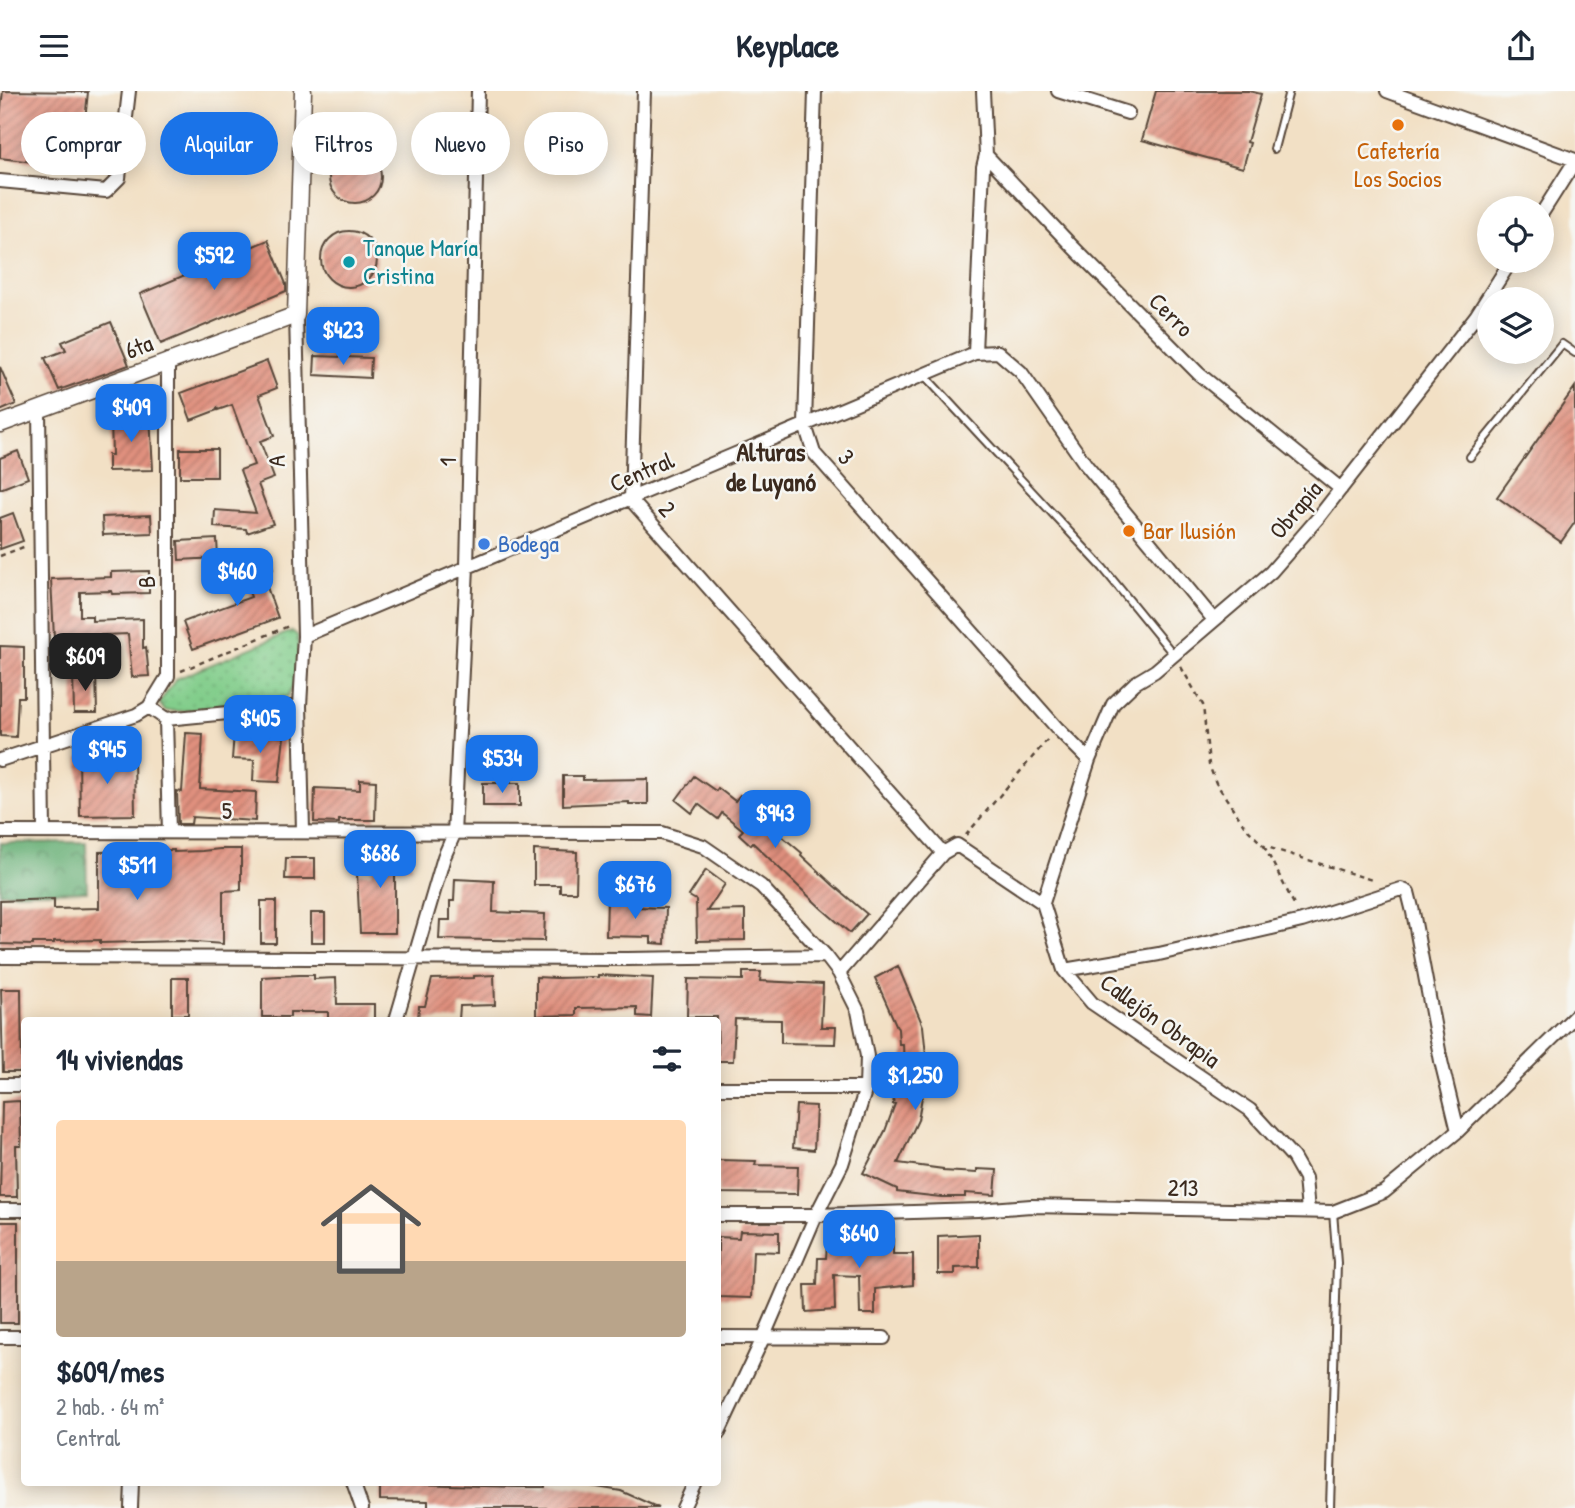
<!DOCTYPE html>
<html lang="es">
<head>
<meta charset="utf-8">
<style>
  :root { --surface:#fff; --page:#f6f6f7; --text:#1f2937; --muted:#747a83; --line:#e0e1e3; --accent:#1a73e8 }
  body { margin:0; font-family:"Patrick Hand",sans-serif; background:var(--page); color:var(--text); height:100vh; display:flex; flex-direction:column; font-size:26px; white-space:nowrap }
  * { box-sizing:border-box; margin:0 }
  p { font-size:23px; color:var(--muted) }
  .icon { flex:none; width:38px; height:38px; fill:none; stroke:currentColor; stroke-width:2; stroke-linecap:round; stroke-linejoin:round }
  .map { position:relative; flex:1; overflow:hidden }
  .details { position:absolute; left:21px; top:926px; width:700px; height:469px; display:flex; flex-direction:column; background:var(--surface); border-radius:7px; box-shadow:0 4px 18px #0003 }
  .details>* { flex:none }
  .guide { position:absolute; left:21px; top:21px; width:700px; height:63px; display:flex; gap:14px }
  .buttons { position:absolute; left:1477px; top:105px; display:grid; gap:14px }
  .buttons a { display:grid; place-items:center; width:77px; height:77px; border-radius:50%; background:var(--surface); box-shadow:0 4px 18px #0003; font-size:35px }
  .price { position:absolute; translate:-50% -60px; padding:0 16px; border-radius:14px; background:var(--accent); color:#fff; font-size:23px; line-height:46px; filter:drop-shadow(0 2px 4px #0008) }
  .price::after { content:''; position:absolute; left:50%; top:42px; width:21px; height:16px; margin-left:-10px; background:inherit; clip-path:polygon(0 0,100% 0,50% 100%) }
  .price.active { background:#222; color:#fff }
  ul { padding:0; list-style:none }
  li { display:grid; align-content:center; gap:14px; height:371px; padding:0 35px }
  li+li { border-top:2px solid var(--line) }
  li span { display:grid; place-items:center; height:217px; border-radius:7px; color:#555 }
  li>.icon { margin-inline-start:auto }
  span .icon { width:126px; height:126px; fill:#fffc; stroke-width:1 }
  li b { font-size:30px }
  h2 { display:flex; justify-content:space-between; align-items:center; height:84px; padding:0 35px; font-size:30px }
  .chip { padding:0 24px; border-radius:32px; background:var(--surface); box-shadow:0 4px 18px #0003; font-size:24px; line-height:63px }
  .chip.active { background:var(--accent); color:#fff }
  header { display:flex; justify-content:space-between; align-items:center; height:91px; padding:0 35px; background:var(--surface); font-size:32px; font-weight:700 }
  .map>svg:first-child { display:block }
  .grass { fill:url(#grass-dots); stroke:#5e7c54; stroke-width:2 }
  .forest { fill:url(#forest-crowns); stroke:#526d4a; stroke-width:2 }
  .building { fill:url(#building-hatch) }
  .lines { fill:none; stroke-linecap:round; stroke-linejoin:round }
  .service-casing { stroke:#564537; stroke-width:10 }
  .minor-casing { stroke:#564537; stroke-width:16 }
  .tertiary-casing { stroke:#564537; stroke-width:19 }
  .path { stroke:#564537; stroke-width:2.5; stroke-dasharray:5 5; stroke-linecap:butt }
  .service { stroke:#fff; stroke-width:6 }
  .minor { stroke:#fff; stroke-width:12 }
  .tertiary { stroke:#fff; stroke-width:16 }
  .food-dot { fill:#e8710a; stroke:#f6f6f2; stroke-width:2.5 }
  .culture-dot { fill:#0f9aa8; stroke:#f6f6f2; stroke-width:2.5 }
  .shop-dot { fill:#3f7fe0; stroke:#f6f6f2; stroke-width:2.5 }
  .labels { text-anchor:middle; stroke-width:5; stroke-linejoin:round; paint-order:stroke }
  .food-label { font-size:24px; fill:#c56008; stroke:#f6f6f2 }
  .culture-label { font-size:24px; fill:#0d838f; stroke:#f6f6f2; text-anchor:start }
  .street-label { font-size:24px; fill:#3b2a1e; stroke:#f6f6f2 }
  .shop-label { font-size:24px; fill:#366cbe; stroke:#f6f6f2; text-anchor:start }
  .neighbourhood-label { font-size:26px; font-weight:bold; fill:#3b2a1e; stroke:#f6f6f2 }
</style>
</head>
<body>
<header><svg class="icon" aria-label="menu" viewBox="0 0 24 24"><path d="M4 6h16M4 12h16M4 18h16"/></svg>Keyplace<svg class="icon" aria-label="share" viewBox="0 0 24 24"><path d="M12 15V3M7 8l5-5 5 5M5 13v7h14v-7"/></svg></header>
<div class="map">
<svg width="1575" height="1417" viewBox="0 0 1575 1417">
  <defs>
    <pattern id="grass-dots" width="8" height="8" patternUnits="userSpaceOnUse" patternTransform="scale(1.75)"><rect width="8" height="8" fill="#82cd8b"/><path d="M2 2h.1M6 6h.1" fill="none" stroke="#71b078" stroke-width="1.8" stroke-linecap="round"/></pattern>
    <pattern id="forest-crowns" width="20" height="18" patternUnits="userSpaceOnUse" patternTransform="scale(1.75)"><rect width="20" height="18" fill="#69b077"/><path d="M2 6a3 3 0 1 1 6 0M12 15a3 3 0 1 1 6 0" fill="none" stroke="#588f61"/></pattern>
    <pattern id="building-hatch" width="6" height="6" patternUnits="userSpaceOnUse" patternTransform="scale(1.75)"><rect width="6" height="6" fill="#e0907e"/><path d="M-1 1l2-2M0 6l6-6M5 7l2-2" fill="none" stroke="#b77667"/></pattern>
  </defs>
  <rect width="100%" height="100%" fill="#f6f6f2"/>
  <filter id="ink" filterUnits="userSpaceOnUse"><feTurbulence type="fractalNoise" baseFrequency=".0143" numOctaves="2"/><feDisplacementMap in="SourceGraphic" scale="14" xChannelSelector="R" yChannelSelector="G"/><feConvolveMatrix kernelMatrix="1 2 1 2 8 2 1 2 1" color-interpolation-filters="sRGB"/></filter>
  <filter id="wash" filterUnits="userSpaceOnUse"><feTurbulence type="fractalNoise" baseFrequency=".00686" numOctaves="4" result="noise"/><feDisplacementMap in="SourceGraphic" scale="28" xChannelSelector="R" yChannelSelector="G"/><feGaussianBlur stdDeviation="1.57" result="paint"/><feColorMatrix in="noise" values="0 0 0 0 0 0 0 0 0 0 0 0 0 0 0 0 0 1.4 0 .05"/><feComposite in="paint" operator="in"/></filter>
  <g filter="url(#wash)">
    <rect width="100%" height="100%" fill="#f2e0c5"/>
    <path class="grass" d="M292 540 298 545V584L287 606 183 620H165L159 612 176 588Z"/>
    <path class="forest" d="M86 751 87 800 0 802V752Z"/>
    <g id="blocks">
      <path class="building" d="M3 0 88 1 83 48 69 46 66 75 0 67V25Z
        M1156 0H1249L1261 3 1247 51 1250 52 1243 77 1142 49Z
        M329 86a26 26 0 1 1 52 0a26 26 0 1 1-52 0Z
        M321 168a28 28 0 1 1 56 0a28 28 0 1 1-56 0Z
        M268 149 286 193V200L161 253 140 203Z
        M111 231 129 274 59 299 45 267 66 259 62 251Z
        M315 265 371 267 370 287 314 284Z
        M267 270 277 297 259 304 274 345 260 350 274 387 258 393 273 433 247 442 246 438 214 436 215 419 256 422 240 379 254 374 232 314 218 319 217 316V319L191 329 181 302Z
        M0 276 16 313 0 320Z
        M1575 296V431L1561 451 1497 406Z
        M150 325 153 379 108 380V364H112L111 327Z
        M180 358H217V386H180Z
        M18 360 28 387 0 398V367Z
        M13 422 23 450 0 458V427Z
        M151 424 152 442 103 444 102 426Z
        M217 448 218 467 179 469 178 450Z
        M267 461 273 478 262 482 278 527 193 558 183 531 251 506 238 471Z
        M149 480V502L112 503 111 500 80 501V525H92V530L143 528V557L146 556 149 585 132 586 128 543 54 546 51 488 111 486V481Z
        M0 555 24 556V606H18L16 646 0 645Z
        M96 581 97 622H74L73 582Z
        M186 642 203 643 200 698 256 701 255 730 192 726 191 733H178L177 700 182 701Z
        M234 642 284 646 279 691 253 690 254 669 232 668Z
        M134 664 135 724 80 725 79 666Z
        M563 685H583V689L648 688V713H629V711L563 714Z
        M694 685 716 700 718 697 735 710 740 704 754 715 751 719 802 762 801 764 833 794 867 823 850 842 821 817 753 752 751 754 739 743 743 739 722 722 718 728 698 713 692 722 676 709Z
        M360 689 376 690 375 729H339V732L314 731 315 697 360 699Z
        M483 692H520V715H483Z
        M220 758H241V799L223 800V853L181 850 100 852V849L54 850V852H33V854L0 853V810L54 808V818L99 817V761L174 759V761L202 760Z
        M371 758H411V776L395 777V842H360L357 782H371Z
        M534 759 577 761 576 801H560V794H534Z
        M286 767H315V788H285Z
        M706 779 725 793 707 820 745 819V849L697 850 696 809 689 805Z
        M455 788 494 790 493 821 545 823 544 850 439 848 440 829H450V810H454Z
        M607 808 635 809V816L666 817 665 853 651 852V846L606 845Z
        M261 810H276V852H261Z
        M311 822H325V851H311Z
        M898 875 923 935 928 983H926L918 1029 898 1072 943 1078V1080L977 1082V1078L997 1079 995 1104 965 1102V1106H941L897 1101V1098L863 1082 885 1040 895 1013H893L896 995 905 997 903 953H899L898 938 875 887Z
        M743 881H761L760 890 823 893 821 936H836L835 953 781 952V929L735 928 733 970H718L717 926H687L688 888 743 889Z
        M299 884H314V888L336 887 337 913H374V929H328V921H290V926H262V886Z
        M494 884 495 914 460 915 459 929H418L419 915H425L432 888 474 887V885Z
        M598 884 653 887 651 926 637 925V916L576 917V924L536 925V886L556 887 598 886Z
        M172 887H188V924H172Z
        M1 898H21L22 981H3Z
        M20 1010 21 1055H16L17 1106H0L2 1011Z
        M796 1014 816 1015 814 1059 793 1057Z
        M718 1069 756 1070 755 1074 798 1075 797 1103 718 1102Z
        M0 1131H18V1232H0Z
        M740 1140 779 1141V1161L753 1160 751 1207 718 1206V1146L739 1147Z
        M828 1141 856 1144V1146L893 1145V1163H913V1194L875 1198V1223H860L859 1185 834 1184 835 1219 806 1221 805 1194H817L818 1167H826Z
        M979 1143V1176L955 1177V1183H938V1145Z
        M545 1391 579 1393 621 1400 659 1417H428V1410L380 1409V1392L519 1396H545Z"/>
    </g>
  </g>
  <g filter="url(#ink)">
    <use href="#blocks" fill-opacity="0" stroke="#564537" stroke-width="2"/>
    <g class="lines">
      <g class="service-casing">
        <path id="service" d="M1274 58 1289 0
          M925 285 1103 477 1174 564
          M1470 366 1562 253 1575 262
          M1330 1417 1337 1172 1333 1121"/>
      </g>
      <g class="minor-casing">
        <path id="minor" d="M644 0 631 409 943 762
          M815 0 805 334 814 362 1057 637 1089 669
          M1058 0 1128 22
          M1387 0 1575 69
          M986 64 1072 155 1199 283 1341 398
          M0 90 106 100 119 87 129 0
          M1542 122 1575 70
          M296 224 304 545 300 615 303 740
          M975 262 983 76 986 64 983 0
          M168 269V585L149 616 166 628 169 741
          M39 318 44 741
          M304 545 975 262 998 261 1021 281 1086 374 1214 529
          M166 628 300 615
          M0 669 136 624 149 616
          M0 741 662 742 703 755 761 795 826 865 839 882 858 920 867 965 866 997 842 1073 816 1124 764 1245 718 1343
          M0 866 627 868 826 865
          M1064 879 1159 863 1302 830 1401 798 1408 801 1413 821 1441 970 1458 1040
          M839 882 943 762 957 754 1043 812
          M396 929 444 766 454 743 467 476 478 0
          M0 994H24
          M718 997H866
          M0 1119H24
          M1308 1120 1305 1087 1293 1066 1250 1019 1092 912 1064 879 1043 812 1089 669 1113 613 1135 592 1155 580 1271 481 1318 427 1476 225 1511 170
          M718 1124H816L978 1119 1031 1115 1333 1121 1384 1101 1458 1040 1575 925
          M0 1246H24
          M718 1246 884 1247
          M353 1391 362 1417
          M131 1417 132 1391
          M683 1417 695 1391"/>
      </g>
      <g class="tertiary-casing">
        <path id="tertiary" d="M0 333 296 224 303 0"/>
      </g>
      <path class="path" d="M0 465 26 455
        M1181 576 1203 614 1209 674 1216 692 1246 737 1264 755 1375 790
        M181 580 291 534
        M966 744 1048 648
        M1264 755 1296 817"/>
      <use href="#service" class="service"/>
      <use href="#minor" class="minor"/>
      <use href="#tertiary" class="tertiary"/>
    </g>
  </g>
  <g class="food-dot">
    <circle cx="1398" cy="34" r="7"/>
    <circle cx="1129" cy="440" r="7"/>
  </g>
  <circle class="culture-dot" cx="349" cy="171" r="7"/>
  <circle class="shop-dot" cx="484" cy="453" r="7"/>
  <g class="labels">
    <g class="food-label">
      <text x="1398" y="68">Cafetería<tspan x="1398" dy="28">Los Socios</tspan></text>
      <text x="1143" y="448" text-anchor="start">Bar Ilusión</text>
    </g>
    <g class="culture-label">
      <text x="363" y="165">Tanque María<tspan x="363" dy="28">Cristina</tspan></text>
    </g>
    <g class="street-label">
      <text transform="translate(1171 224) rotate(45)" y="8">Cerro</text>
      <text transform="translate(139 256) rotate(-21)" y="8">6ta</text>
      <text transform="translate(846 366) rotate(49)" y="8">3</text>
      <text transform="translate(277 370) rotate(-91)" y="8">A</text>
      <text transform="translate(448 371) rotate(-89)" y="8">1</text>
      <text transform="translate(642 381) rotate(-23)" y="8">Central</text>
      <text transform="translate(667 418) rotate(49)" y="8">2</text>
      <text transform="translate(1296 419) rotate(-50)" y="8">Obrapía</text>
      <text transform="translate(147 491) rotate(-90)" y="8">B</text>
      <text transform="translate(227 720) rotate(-1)" y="8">5</text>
      <text transform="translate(1160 930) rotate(36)" y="8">Callejón Obrapia</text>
      <text transform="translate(1183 1097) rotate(1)" y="8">213</text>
    </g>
    <g class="shop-label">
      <text x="498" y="461">Bodega</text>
    </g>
    <g class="neighbourhood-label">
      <text x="771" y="370">Alturas<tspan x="771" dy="30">de Luyanó</tspan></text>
    </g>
  </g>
</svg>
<div class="buttons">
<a><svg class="icon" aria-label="locate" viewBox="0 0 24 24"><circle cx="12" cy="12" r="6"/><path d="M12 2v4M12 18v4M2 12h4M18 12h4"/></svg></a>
<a><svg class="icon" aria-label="layers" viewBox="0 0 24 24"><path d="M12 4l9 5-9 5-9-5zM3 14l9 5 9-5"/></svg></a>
</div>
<b class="price" style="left:214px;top:201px">$592</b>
<b class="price" style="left:343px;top:276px">$423</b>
<b class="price" style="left:131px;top:353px">$409</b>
<b class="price" style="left:237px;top:517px">$460</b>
<b class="price active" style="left:85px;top:602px">$609</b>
<b class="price" style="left:260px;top:664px">$405</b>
<b class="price" style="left:107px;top:695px">$945</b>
<b class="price" style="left:502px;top:704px">$534</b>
<b class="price" style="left:775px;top:759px">$943</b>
<b class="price" style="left:380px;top:799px">$686</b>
<b class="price" style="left:137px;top:811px">$511</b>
<b class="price" style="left:635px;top:830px">$676</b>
<b class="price" style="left:915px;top:1021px">$1,250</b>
<b class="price" style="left:859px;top:1179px">$640</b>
<div class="guide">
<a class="chip">Comprar</a>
<a class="chip active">Alquilar</a>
<a class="chip">Filtros</a>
<a class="chip">Nuevo</a>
<a class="chip">Piso</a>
</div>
<section class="details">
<h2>14 viviendas<svg class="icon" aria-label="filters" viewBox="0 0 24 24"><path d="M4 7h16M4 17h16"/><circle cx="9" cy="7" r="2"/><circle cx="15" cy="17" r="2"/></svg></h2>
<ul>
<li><span style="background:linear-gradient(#ffd9b3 65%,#b9a48a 0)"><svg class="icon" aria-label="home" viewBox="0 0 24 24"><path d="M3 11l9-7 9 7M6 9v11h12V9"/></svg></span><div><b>$609/mes</b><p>2 hab. · 64 m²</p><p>Central</p></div></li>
</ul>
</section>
</div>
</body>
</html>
